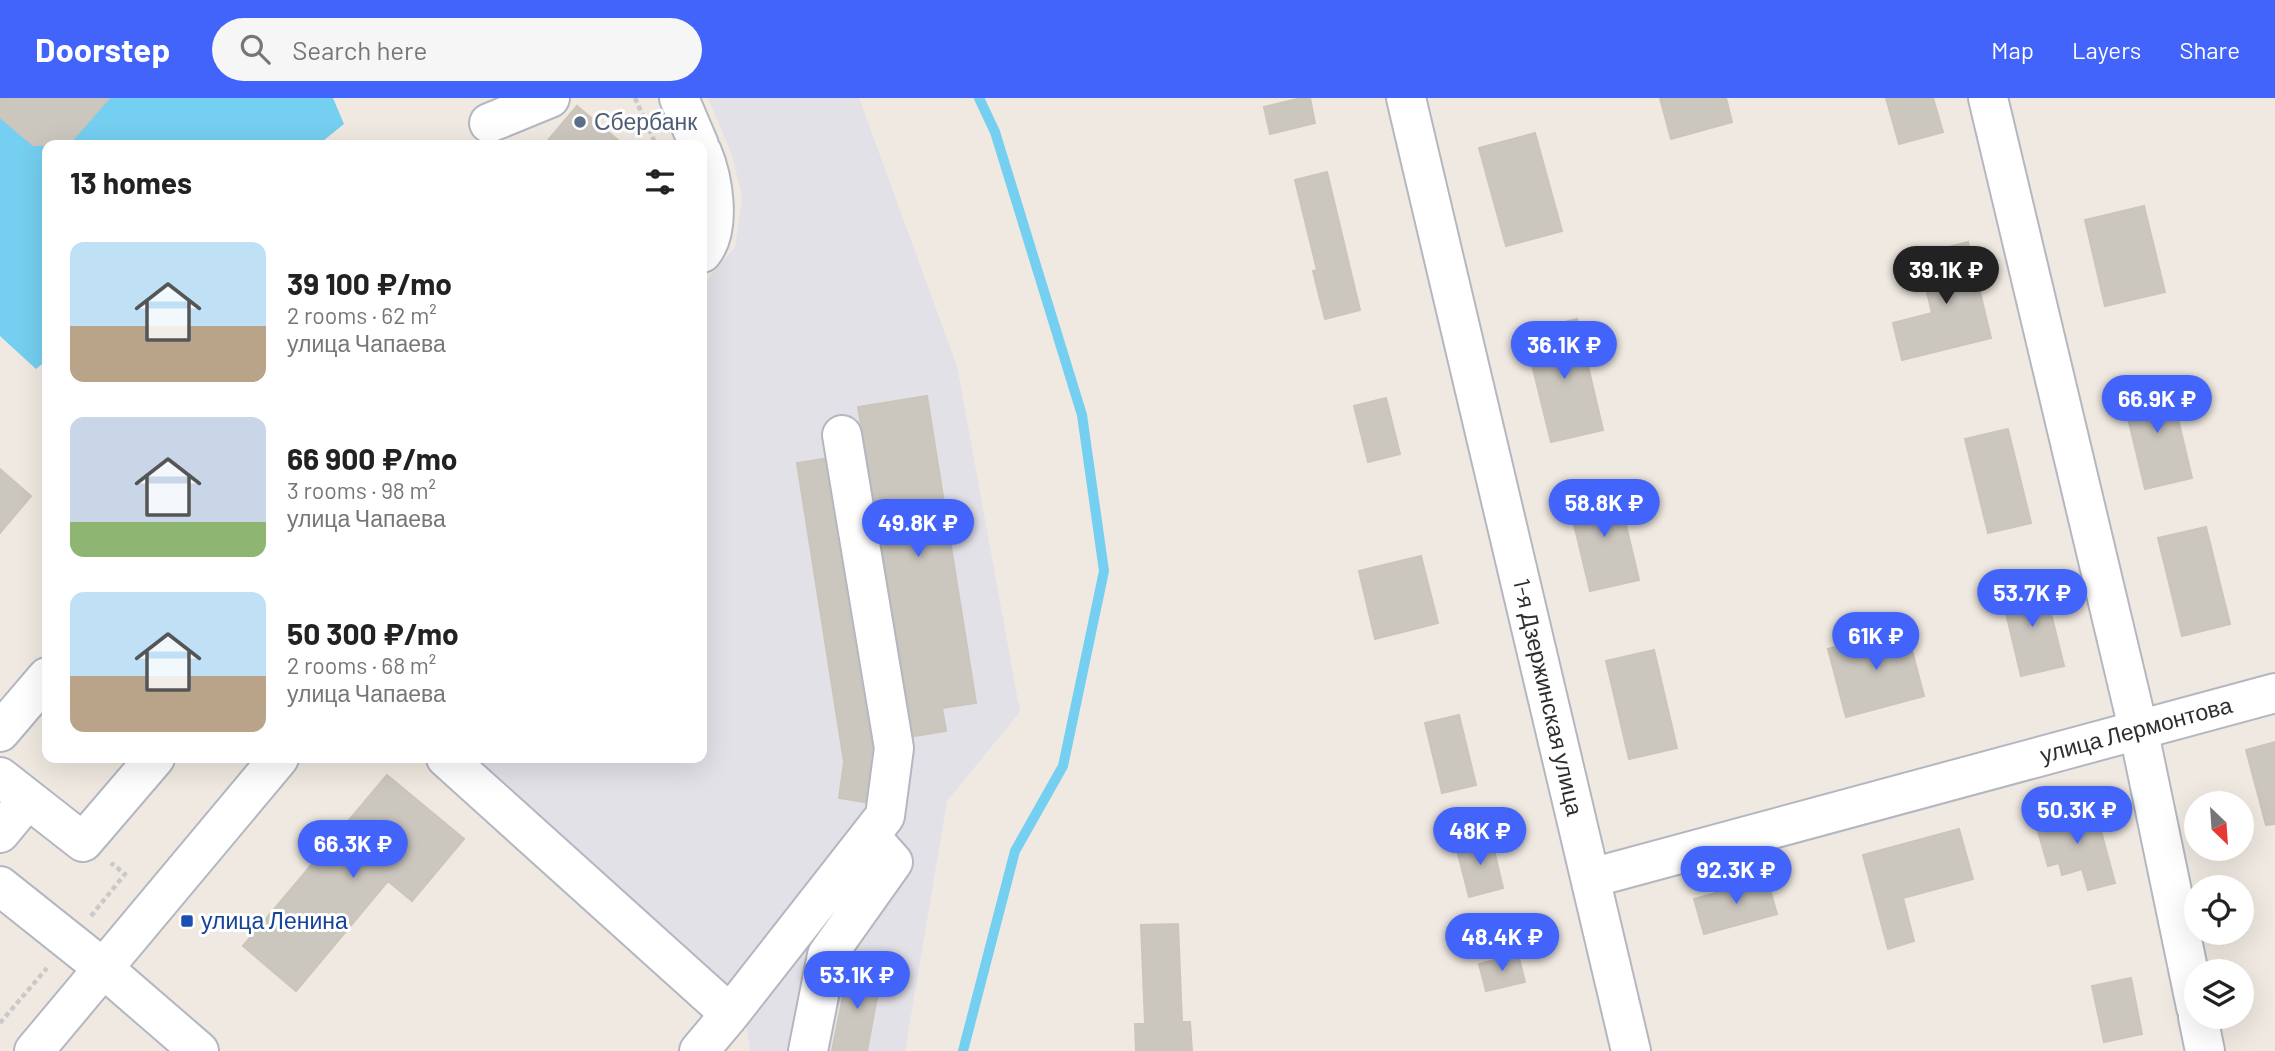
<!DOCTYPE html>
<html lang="en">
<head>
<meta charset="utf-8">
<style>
  :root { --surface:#fff; --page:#f6f6f6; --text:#222; --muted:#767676; --accent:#4264fb }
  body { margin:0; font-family:Barlow,sans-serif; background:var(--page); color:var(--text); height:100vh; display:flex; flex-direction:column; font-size:26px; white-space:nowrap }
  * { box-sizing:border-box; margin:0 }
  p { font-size:23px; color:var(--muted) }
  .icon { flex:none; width:38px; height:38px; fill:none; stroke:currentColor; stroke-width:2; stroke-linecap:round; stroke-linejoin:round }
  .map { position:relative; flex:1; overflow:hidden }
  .side { position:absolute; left:42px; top:42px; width:665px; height:623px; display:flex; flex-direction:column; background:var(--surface); border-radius:14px; box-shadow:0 7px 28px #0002 }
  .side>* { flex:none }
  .needle { width:46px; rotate:155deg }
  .fabs { position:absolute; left:2184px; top:693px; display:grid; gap:14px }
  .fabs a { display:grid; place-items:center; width:70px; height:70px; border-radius:50%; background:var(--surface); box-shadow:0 7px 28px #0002; font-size:35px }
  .price { position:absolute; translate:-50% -60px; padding:0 16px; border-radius:24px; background:var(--accent); color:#fff; font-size:23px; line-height:46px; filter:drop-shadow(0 2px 4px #0008) }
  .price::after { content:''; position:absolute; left:50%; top:42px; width:21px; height:16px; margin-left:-10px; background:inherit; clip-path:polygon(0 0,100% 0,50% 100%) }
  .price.current { background:#222; color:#fff }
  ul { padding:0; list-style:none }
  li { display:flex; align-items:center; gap:21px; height:175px; padding:0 28px }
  li span { display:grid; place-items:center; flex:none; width:196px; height:140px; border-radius:14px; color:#555 }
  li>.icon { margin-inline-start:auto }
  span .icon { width:84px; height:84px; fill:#fffc; stroke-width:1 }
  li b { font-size:30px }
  h2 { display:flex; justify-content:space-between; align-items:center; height:84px; padding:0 28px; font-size:30px }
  header { display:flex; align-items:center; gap:42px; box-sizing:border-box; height:98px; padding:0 35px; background:var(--accent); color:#fff }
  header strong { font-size:33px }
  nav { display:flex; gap:38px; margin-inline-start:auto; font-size:24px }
  .search { width:490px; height:63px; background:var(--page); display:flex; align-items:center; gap:18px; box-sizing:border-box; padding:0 24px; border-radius:38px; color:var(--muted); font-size:26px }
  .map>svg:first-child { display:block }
  .industrial { fill:#e3e1e8 }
  .water { fill:#75cff0 }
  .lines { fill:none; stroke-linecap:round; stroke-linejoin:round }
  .stream { stroke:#75cff0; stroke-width:10 }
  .building { fill:#cbc7bf; stroke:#cbc5ba; stroke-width:2 }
  .minor-casing { stroke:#b4b7c1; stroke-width:42 }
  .path { stroke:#c9c9c9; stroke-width:4.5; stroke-dasharray:5 3.5; stroke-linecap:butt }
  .minor { stroke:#fff; stroke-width:38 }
  .service-dot { fill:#5c6f8a; stroke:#fff; stroke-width:2.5 }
  .transit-dot { fill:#1a4fb4; stroke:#fff; stroke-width:2.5 }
  .labels { text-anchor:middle; stroke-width:6; stroke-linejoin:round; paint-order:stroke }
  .service-label { font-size:23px; fill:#4e5e75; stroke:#fff; text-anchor:start }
  .street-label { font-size:23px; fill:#2e2e2e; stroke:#fff }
  .transit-label { font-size:23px; fill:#164399; stroke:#fff; text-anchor:start }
</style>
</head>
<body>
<header>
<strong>Doorstep</strong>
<div class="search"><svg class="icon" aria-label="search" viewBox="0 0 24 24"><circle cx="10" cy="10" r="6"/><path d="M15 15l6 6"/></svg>Search here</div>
<nav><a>Map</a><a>Layers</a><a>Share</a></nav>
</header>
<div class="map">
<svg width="2275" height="953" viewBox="0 0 2275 953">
  <rect width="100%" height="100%" fill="#efe9e1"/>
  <path class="industrial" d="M708 0H859L957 268 1020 614 947 703 905 953H750L744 912 465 660H702V188L735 149 742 99 732 57Z"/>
  <path class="water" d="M0 0H333L344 26 318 47H47V262L36 271 0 238Z"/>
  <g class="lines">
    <path class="stream" d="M963 953 1015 753 1063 668 1104 473 1082 317 995 34 979 0"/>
  </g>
  <path class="building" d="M0 0H109L68 47H33L0 19Z
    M1301 0H1310L1315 25 1270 36 1264 9Z
    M1660 0H1726L1732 24 1671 41Z
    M1886 0H1933L1943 34 1899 46Z
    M577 8 624 47H544Z
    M1535 35 1562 133 1506 148 1479 50Z
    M1327 74 1360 212 1325 221 1313 173 1317 172 1295 82Z
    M2144 108 2165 194 2105 208 2085 122Z
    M1968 144 1991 240 1902 262 1893 225 1932 215 1918 157Z
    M1577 221 1603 332 1551 344 1524 234Z
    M2169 283 2192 380 2145 391 2122 295Z
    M927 298 976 605 942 610 946 633 914 638 858 309Z
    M1386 300 1400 356 1368 364 1354 308Z
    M2008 331 2031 425 1988 435 1965 341Z
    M824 361 872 650 865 704 839 700 844 664 797 365Z
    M0 371 31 398 0 435Z
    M1617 389 1639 482 1590 493 1568 401Z
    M2206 429 2230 526 2182 538 2158 440Z
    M1421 458 1438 525 1375 541 1359 473Z
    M2043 483 2064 568 2021 578 2001 494Z
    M1906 530 1924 598 1846 619 1828 551Z
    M1654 552 1677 650 1629 661 1606 563Z
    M1459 617 1476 687 1442 695 1425 625Z
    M2275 644V726L2266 727 2246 652Z
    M387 677 464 741 412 803 388 783 296 893 243 848Z
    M2094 707 2115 785 2088 792 2082 771 2062 777 2059 765 2048 768 2035 723Z
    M1959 731 1973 781 1903 800 1914 843 1888 851 1863 757Z
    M1491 739 1503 790 1469 799 1456 748Z
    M1767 781 1777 816 1704 836 1694 801Z
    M1178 826 1182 924H1190L1192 953H1136L1135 926H1145L1141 827Z
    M1518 856 1525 884 1486 893 1479 866Z
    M849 869 881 878 867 953H832Z
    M2131 880 2142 936 2104 944 2092 888Z"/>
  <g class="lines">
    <g class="minor-casing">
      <path id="minor" d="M679 0 699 47
        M1406 0 1631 953
        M1988 0 2138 630 2196 909
        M489 25 550 0
        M702 54C713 80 722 131 702 155
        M0 634 47 579
        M446 660 730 916 699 953
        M0 679 83 744 155 660
        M0 735 28 701
        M1591 780 2275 595
        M0 788 103 870 199 953
        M730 916 885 718 894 650 842 337
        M2198 919 2205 953
        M34 953 279 660
        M808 953 827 857 893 764 870 738"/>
    </g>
    <path class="path" d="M635 0 656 47
      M91 818 125 776 111 765
      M0 925 47 870"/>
    <use href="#minor" class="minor"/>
  </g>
  <circle class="service-dot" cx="580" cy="24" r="7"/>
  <rect class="transit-dot" x="180" y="816" width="14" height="14" rx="3.5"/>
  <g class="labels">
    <g class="service-label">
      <text x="594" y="32">Сбербанк</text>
    </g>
    <g class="street-label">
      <text transform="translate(1548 599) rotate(77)" y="8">1-я Дзержинская улица</text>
      <text transform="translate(2136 632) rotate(-15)" y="8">улица Лермонтова</text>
    </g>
    <g class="transit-label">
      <text x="201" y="831">улица Ленина</text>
    </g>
  </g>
</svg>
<div class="fabs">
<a><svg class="needle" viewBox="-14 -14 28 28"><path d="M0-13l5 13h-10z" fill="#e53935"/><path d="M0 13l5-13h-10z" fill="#767676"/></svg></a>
<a><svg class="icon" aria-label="locate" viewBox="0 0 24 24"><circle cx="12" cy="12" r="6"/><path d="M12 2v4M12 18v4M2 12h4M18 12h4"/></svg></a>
<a><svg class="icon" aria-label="layers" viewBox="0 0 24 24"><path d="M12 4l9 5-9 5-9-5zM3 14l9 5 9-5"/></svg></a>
</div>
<b class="price current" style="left:1946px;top:208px">39.1K ₽</b>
<b class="price" style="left:1564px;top:283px">36.1K ₽</b>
<b class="price" style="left:2157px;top:337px">66.9K ₽</b>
<b class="price" style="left:1604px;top:441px">58.8K ₽</b>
<b class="price" style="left:918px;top:461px">49.8K ₽</b>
<b class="price" style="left:2032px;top:531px">53.7K ₽</b>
<b class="price" style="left:1876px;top:574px">61K ₽</b>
<b class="price" style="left:2077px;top:748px">50.3K ₽</b>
<b class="price" style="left:1480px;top:769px">48K ₽</b>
<b class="price" style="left:353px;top:782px">66.3K ₽</b>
<b class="price" style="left:1736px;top:808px">92.3K ₽</b>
<b class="price" style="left:1502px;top:875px">48.4K ₽</b>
<b class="price" style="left:857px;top:913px">53.1K ₽</b>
<section class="side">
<h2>13 homes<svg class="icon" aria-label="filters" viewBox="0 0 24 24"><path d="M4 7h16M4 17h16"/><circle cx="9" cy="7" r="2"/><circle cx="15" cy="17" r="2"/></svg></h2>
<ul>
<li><span style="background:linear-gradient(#bfe0f5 60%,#b9a48a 0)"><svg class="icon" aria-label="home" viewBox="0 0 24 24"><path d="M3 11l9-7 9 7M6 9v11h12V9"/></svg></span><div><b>39 100 ₽/mo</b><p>2 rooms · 62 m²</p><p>улица Чапаева</p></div></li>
<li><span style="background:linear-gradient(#c9d6e8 75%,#8fb573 0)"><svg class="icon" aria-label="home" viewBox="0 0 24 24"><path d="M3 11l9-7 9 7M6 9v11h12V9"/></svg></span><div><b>66 900 ₽/mo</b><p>3 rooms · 98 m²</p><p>улица Чапаева</p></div></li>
<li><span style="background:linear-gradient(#bfe0f5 60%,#b9a48a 0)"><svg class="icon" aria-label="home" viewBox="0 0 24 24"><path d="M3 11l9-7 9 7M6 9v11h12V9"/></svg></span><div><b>50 300 ₽/mo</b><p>2 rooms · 68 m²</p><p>улица Чапаева</p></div></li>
</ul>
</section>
</div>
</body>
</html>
